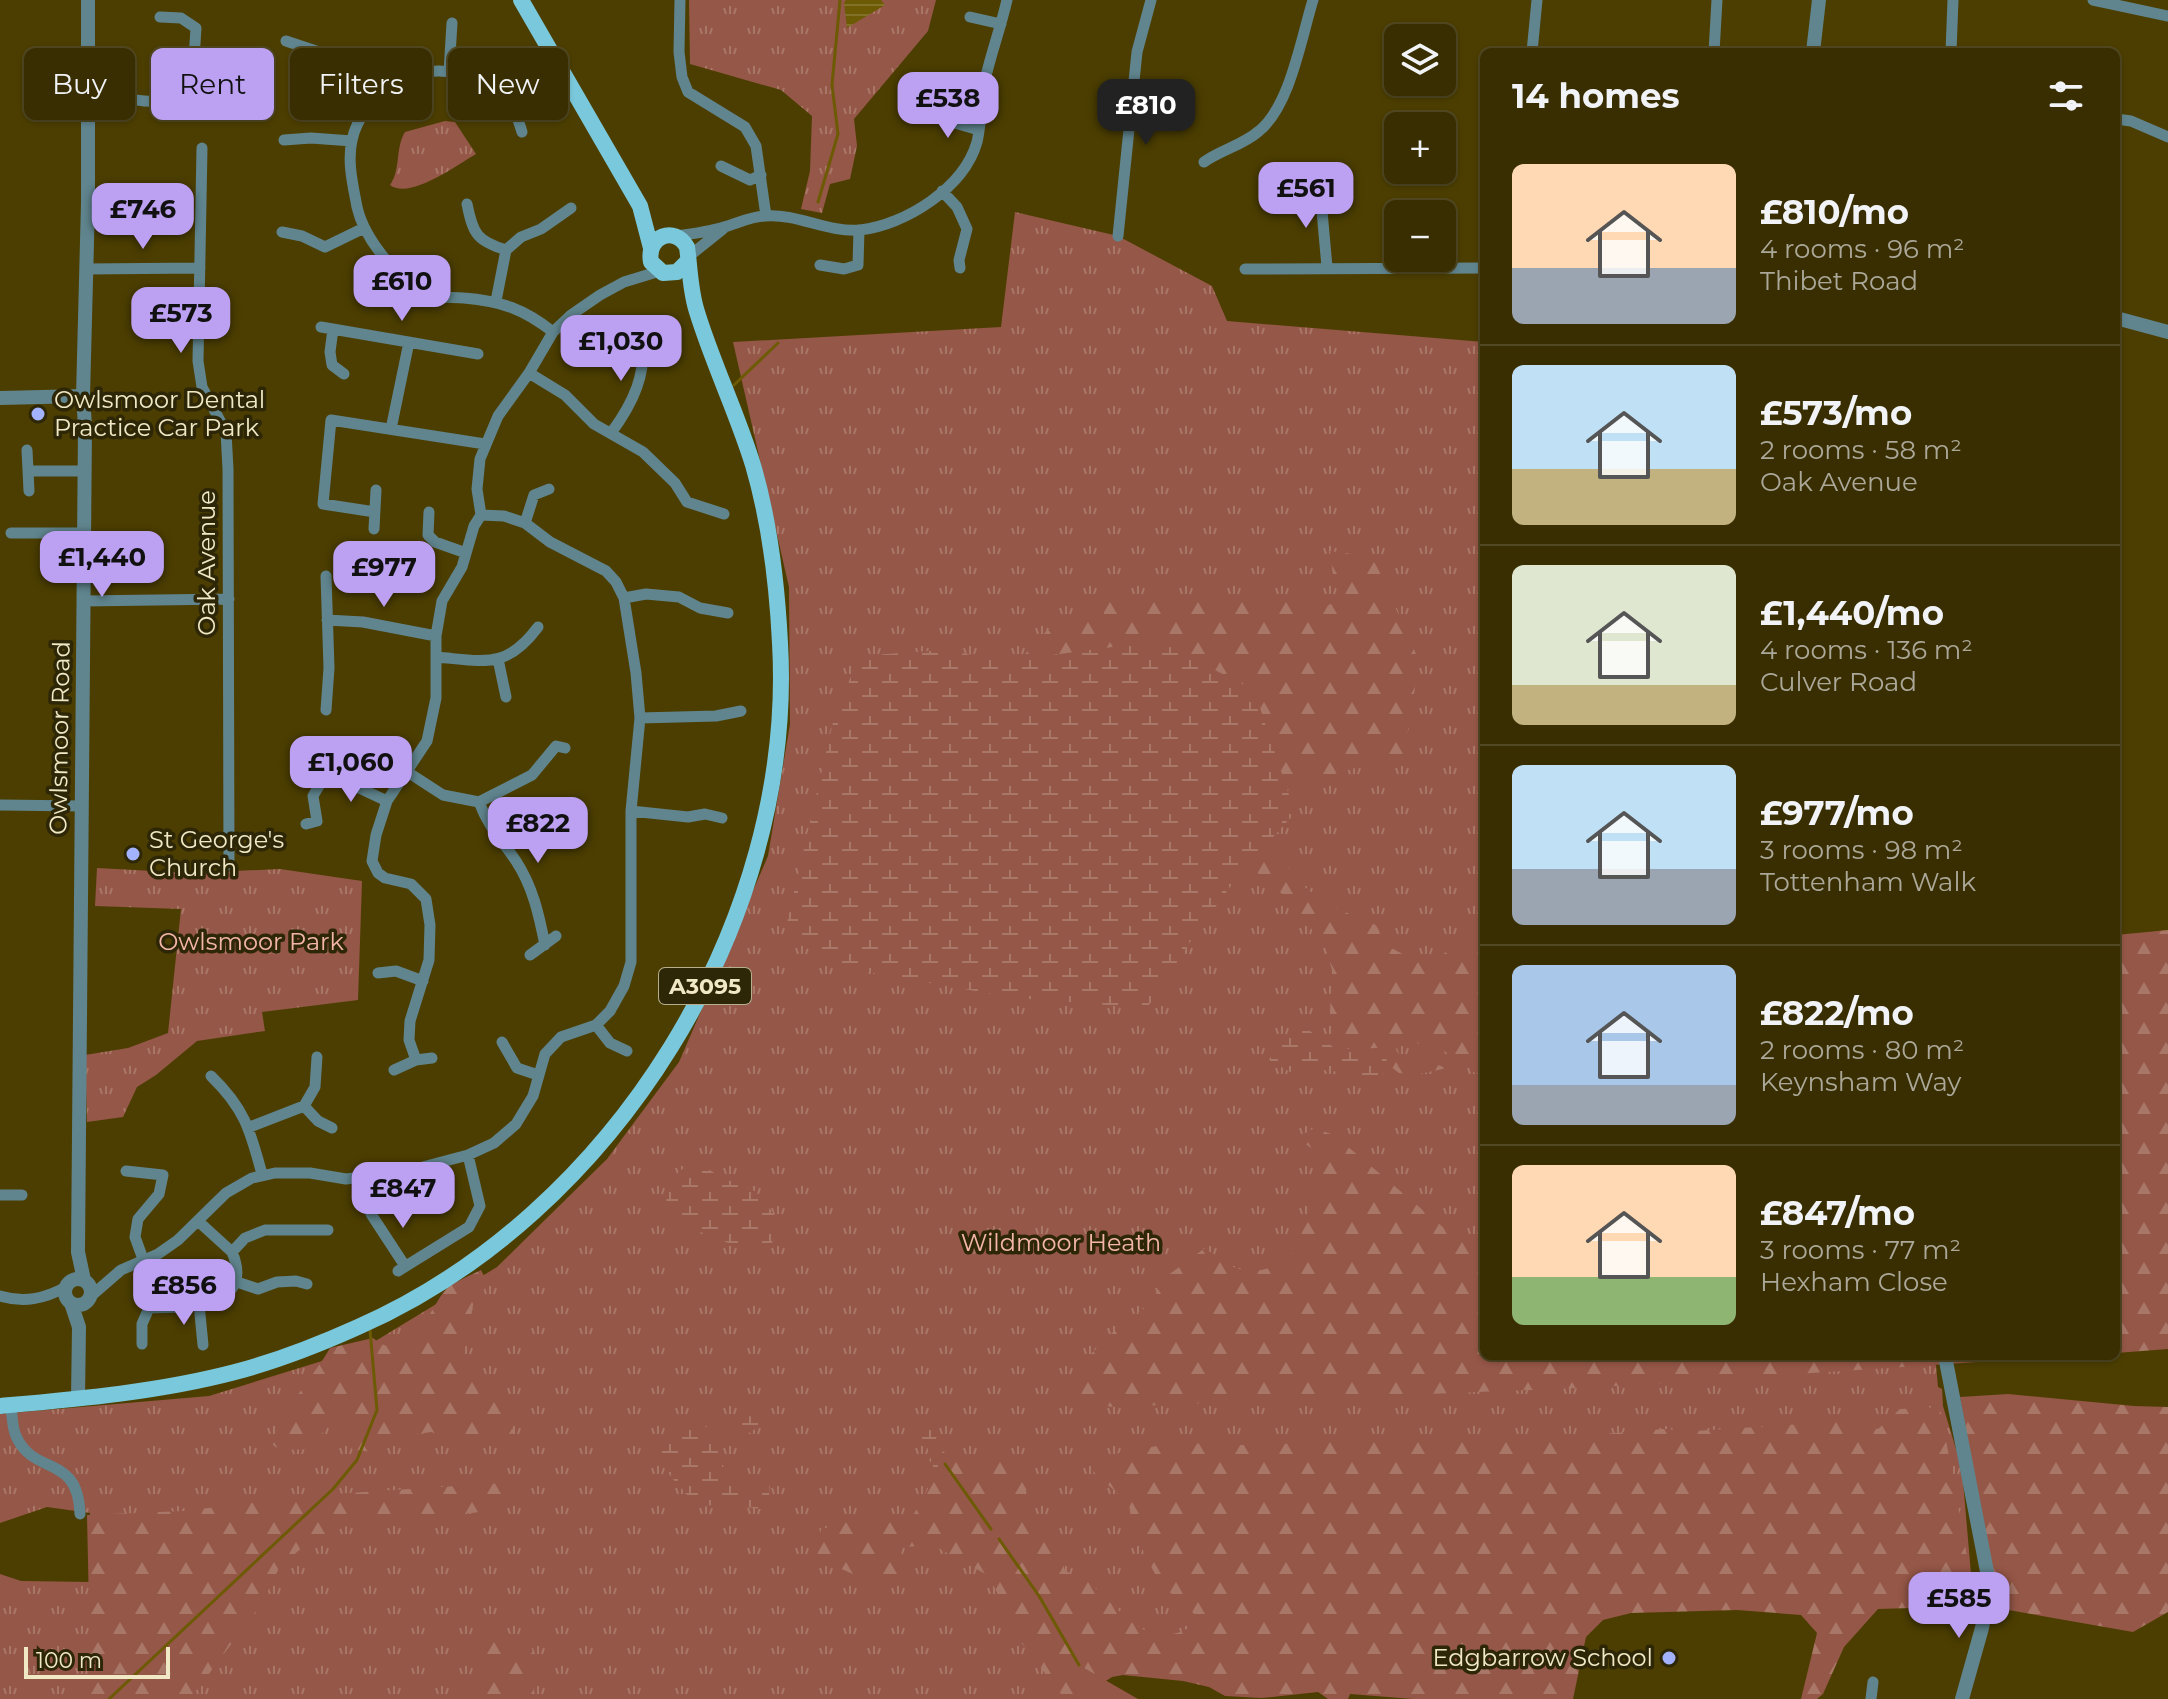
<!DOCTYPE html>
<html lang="en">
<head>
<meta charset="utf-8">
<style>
  :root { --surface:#392e01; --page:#443a10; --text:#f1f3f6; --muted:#aba899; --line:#534a23; --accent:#bca0f2 }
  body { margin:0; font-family:Montserrat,sans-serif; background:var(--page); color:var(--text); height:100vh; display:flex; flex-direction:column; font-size:30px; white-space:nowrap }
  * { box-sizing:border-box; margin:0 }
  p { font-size:26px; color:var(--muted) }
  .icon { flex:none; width:44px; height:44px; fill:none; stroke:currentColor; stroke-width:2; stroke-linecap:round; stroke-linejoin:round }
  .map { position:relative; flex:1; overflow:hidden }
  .side { position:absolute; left:1480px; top:48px; width:640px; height:1312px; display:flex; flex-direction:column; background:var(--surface); border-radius:12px; box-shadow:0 2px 6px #0004,0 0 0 2px var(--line) }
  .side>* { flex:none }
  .top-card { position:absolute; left:24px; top:48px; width:760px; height:72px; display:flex; gap:16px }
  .fabs { position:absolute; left:1384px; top:24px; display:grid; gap:16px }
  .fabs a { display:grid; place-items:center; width:72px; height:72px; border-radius:12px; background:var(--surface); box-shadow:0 2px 6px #0004,0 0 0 2px var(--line); font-size:40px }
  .scale { position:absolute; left:24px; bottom:20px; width:146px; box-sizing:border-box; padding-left:8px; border:4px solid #f1e8c5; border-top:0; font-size:22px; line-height:28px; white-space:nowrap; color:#f1e8c5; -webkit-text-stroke:6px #2d2607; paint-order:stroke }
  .price { position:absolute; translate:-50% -68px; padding:0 18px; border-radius:16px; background:var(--accent); color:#111; font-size:26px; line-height:52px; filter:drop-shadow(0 2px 4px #0008) }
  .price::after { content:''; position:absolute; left:50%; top:48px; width:24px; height:18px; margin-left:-12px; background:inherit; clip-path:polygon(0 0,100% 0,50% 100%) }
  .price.on { background:#222; color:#fff }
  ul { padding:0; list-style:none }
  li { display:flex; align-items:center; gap:24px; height:200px; padding:0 32px }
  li+li { border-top:2px solid var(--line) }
  li span { display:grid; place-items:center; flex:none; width:224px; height:160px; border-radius:12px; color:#555 }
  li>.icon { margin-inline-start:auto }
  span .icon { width:96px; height:96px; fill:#fffc; stroke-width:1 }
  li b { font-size:34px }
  h2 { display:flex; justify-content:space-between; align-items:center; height:96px; padding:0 32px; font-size:34px }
  .pill { padding:0 28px; border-radius:12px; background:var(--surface); box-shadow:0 2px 6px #0004,0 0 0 2px var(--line); font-size:28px; line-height:72px }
  .pill.on { background:var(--accent); color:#111 }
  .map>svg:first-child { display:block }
  .grass { fill:url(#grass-tufts) }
  .forest { fill:url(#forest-firs) }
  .wetland { fill:url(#wetland-marsh) }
  .pitch { fill:#955747 }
  .water { fill:url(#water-rules) }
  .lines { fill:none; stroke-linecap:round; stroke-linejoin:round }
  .stream { stroke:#6d5a04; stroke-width:3 }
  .minor { stroke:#60858e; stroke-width:11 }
  .tertiary { stroke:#60858e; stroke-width:14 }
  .primary { stroke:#7ac8db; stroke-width:16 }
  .poi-dot { fill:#a3b2fd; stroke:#2d2607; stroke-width:3 }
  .labels { text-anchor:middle; stroke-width:7; stroke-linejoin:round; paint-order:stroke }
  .shield { fill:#2d2607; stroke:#b6ae8c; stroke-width:2 }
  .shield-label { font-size:22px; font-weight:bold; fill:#f1e8c5 }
  .poi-label { font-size:24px; fill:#f1e8c5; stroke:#2d2607; text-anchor:start }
  .street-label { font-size:24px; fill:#f1e8c5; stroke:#2d2607 }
  .park-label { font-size:24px; fill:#f4b6a7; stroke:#2d2607 }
</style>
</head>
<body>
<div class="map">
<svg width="2168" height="1699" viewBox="0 0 2168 1699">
  <defs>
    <pattern id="grass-tufts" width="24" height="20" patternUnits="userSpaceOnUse" patternTransform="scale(2)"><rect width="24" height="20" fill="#955747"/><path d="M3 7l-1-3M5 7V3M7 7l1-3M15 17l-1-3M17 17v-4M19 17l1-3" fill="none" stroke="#a97768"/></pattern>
    <pattern id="forest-firs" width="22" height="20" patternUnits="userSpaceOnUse" patternTransform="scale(2)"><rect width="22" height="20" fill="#955747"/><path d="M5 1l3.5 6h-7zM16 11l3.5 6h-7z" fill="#a97768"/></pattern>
    <pattern id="wetland-marsh" width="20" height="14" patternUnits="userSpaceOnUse" patternTransform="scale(2)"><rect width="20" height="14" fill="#955747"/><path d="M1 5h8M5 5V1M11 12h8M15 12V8" fill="none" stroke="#a97768"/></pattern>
    <pattern id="water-rules" width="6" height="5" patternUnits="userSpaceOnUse" patternTransform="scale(2)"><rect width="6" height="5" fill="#6d5a04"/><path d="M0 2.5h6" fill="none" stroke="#827227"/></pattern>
  </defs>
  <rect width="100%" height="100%" fill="#4c3e01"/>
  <path class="grass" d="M689 0H936L928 31 854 119 857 146 850 179 830 184 822 213 801 209 810 171 812 116 781 90 690 64Z
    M445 121 455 122 476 154C457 165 410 200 390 185 401 170 395 148 405 132Z
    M1015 212 1118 236 1212 286 1227 321 1484 342V1356L1936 1365 1938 1387 1942 1389 1943 1406 1962 1469 1974 1609 1779 1602 1538 1586 1529 1699 1079 1665 1076 1699H0V1574L21 1581 90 1582V1513L47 1507 0 1523V1414L209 1396 364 1348 497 1267 607 1159 679 1062 768 856 790 724 789 587 733 342 1001 327Z
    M97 868 190 873 280 869 362 881 358 1000 262 1012 265 1031 197 1041 156 1075 137 1087 123 1117 87 1122 85 1055 128 1048 168 1033 181 909 95 906Z"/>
  <path class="forest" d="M1330 551 1373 557 1416 654V682L1404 754 1296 785 1257 806 1249 833 1288 868 1295 879 1326 904 1378 926 1382 943 1427 967 1484 922V1082C1459 1056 1435 1040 1398 1043L1396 1050 1402 1059 1422 1060 1447 1068 1415 1075 1399 1073 1378 1057 1355 1053 1352 1044 1333 1034 1330 1012 1332 970 1325 945 1280 892 1218 839 1024 656C1038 636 1053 622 1078 621 1088 621 1096 622 1105 620L1104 613 1091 605H1078L1073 597 1103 592 1120 580 1124 595 1204 601 1266 597 1320 609 1342 599 1334 584Z
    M2168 930V1349L2116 1353V935Z
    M1314 1128 1334 1135 1457 1239 1484 1236V1356H2069L1601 1387 1112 1407 1077 1398 1084 1361 1119 1326 1149 1305 1167 1276 1205 1248C1238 1274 1250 1277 1289 1261L1305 1225 1318 1185 1317 1152 1297 1138Z
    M481 1270 488 1284 473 1305 464 1354 469 1376 507 1413 514 1433 497 1438 468 1440 444 1439 432 1432 415 1434 377 1453 352 1449 349 1442 347 1414 334 1416 311 1449 280 1450 273 1445C275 1418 316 1374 330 1348L373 1338C410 1368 426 1316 443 1293 451 1282 470 1276 481 1270Z
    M2008 1394 2134 1406 2168 1407V1612L2133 1632 1997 1608 1960 1397Z
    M1940 1407 1976 1606 1878 1609 1844 1647 1823 1694 1817 1699H1801L1817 1633 1801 1615 1737 1610 1631 1613 1603 1620 1586 1637 1573 1699H1413L1350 1694 1348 1699H1328L1318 1692 1262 1698 1225 1696 1209 1687 1183 1681 1123 1675 1112 1677 1090 1691 1088 1699H1065L1020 1641 989 1576 931 1544 901 1548 902 1577 864 1579 817 1558 821 1529 845 1523 910 1522C920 1501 933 1484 939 1462L954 1455 996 1463 1001 1459 1025 1469 1027 1506 1037 1520 1050 1528 1059 1546 1065 1571C1072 1574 1081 1577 1088 1582 1118 1605 1146 1654 1190 1627L1194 1614 1184 1602 1169 1592 1155 1574 1133 1531 1129 1504 1093 1471V1462L1100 1457 1157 1446 1190 1443 1268 1446 1316 1440 1490 1442 1554 1439 1585 1433 1604 1434 1664 1429 1694 1431 1818 1423 1843 1418 1878 1429 1900 1409Z
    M501 1483 516 1498 506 1509 402 1521 370 1516 308 1543 280 1566 262 1603 190 1699H91L87 1515 184 1511 304 1496Z
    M502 1631 530 1641 534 1657 533 1699H482V1649L485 1641Z"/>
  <path class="wetland" d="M1158 641 1254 690 1295 813 1241 872 1192 939 1147 1008 1015 998 844 968 784 936 833 722 859 656 943 650 1006 661Z
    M1304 1027 1336 1049 1379 1048 1390 1065 1375 1083 1330 1070 1290 1072 1269 1060 1281 1037Z
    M693 1160 721 1177 755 1191 780 1221 772 1243 741 1248 668 1219 665 1184Z
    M750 1416 762 1423 750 1433 735 1427 712 1436 721 1446 725 1480 741 1491 757 1494 767 1469 777 1474 770 1482 768 1510 720 1503 699 1508 672 1478 654 1453 667 1434 689 1421C710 1432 731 1429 750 1416Z
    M932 1427 938 1435 935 1440 942 1451 950 1456 945 1464 935 1469 929 1460 932 1456 924 1442 916 1436 923 1429Z"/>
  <path class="pitch" d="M1079 1665 1138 1699H1076Z"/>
  <path class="water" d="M846 0H881L885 5 847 28 844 3Z"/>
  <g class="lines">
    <path class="stream" d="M818 202 838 134 832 85 840 0
      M734 385 778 343
      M945 1464 991 1529
      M999 1539 1039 1596 1079 1665
      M109 1699 333 1489 357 1460 377 1410 370 1330"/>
    <path class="minor" d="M680 0 679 52 682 77 688 92 745 127 756 146 766 216
      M2093 0 2168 16
      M970 17 1001 24
      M286 41 379 72 391 87
      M1532 52 1537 0
      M1714 52 1717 0
      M1951 52 1953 0
      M449 72 452 23
      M87 93C117 95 142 105 172 100L193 74 196 28 181 18 160 17
      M927 115 979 130
      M2116 119 2131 121 2168 137
      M522 132C518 120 514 102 501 97 495 95 489 94 484 92 475 87 469 77 459 74 415 60 361 97 352 140 347 162 353 185 357 207 364 238 401 287 434 296 443 298 455 297 464 298 501 301 524 309 553 332
      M284 140 311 138 352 141
      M202 148 198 361 202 387 226 432 228 469 229 865
      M1204 162C1221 150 1243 145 1259 131 1290 106 1301 39 1313 0
      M721 166 750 180 761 175
      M1320 189 1327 267
      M942 191 957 207 967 229 959 260 960 268
      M467 204C473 234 477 241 506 250
      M282 232 302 236 325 247 364 228
      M676 236C692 234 708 232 724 227 738 223 750 217 765 216 797 213 828 233 860 230 905 225 964 188 977 142 982 121 981 98 986 76 992 51 1001 26 1007 0
      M1118 236 1137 52 1151 0
      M688 257 723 229
      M820 265 844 269 858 265 859 230
      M86 269 200 268
      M1245 269 1484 268
      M496 301 506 250 521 237 541 229 571 208
      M321 327 478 354
      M333 329 330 352 332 365 344 374
      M529 373 565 395 594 424 643 452 675 483 687 502 724 514
      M391 429 409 342
      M611 433C634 402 646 375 643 336
      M27 450 29 491
      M28 471H84
      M375 512 323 504 331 420 485 444
      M429 512 428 535 435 542 466 553
      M525 523 534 495 549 489
      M374 529 376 490
      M11 533H84
      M326 576 329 668 326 710
      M624 598 646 594 679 597 700 608 728 613
      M83 601 229 599
      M327 620 363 622 436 636
      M436 657C484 661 506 670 538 627
      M498 659 506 697
      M640 718 716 716 741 711
      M406 771 443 795 479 802 532 775 556 746 565 748
      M325 776 340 779 387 801
      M479 802C490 830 500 837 516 861 533 887 539 915 545 945
      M0 805 82 806
      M631 811 688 817 705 814 722 818
      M306 824 317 821 313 796 325 776 323 764
      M530 955 556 936
      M378 973 396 971 423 981
      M596 1025 610 1043 627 1051
      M502 1042 517 1068 538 1075
      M432 1058 416 1060 409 1040 410 1021 429 960 430 925 426 899 411 884 385 878 378 873 372 861 376 835 387 801 427 741 436 698V636L442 601 462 567 474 526 481 515 477 489 480 459 498 416 529 373 553 332 571 315 600 295 624 282 660 271
      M394 1070 416 1060
      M211 1076C245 1109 250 1130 262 1174
      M304 1106 318 1121 332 1128
      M250 1127 304 1106 315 1087 317 1057
      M126 1171 163 1175 159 1194 138 1219 135 1237 143 1259
      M0 1195H22
      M371 1214 405 1266
      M198 1221 232 1252
      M398 1271 469 1227 480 1206 468 1155
      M237 1282 258 1289 277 1282 296 1281 307 1284
      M0 1296C24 1303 44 1299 66 1287
      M91 1296 121 1270 158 1254 178 1240 226 1193 252 1178 275 1173H310L346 1179 404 1172 468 1155 494 1143 516 1124 533 1096 545 1054 561 1037 596 1025 610 1011 624 986 631 962V811L640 718 636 673 624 598 616 582 606 571 550 542 525 523 504 516 481 515
      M199 1304 203 1345
      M142 1344V1324L149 1308C186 1307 256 1309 232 1252L245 1238 265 1230H328
      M11 1405C12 1415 12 1427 16 1436 34 1477 78 1453 80 1514
      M1871 1699 1873 1682"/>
    <path class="tertiary" d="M1813 52 1819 0
      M2116 318 2168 332
      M0 398 83 396
      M65 1292a13 13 0 1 1 26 0a13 13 0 1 1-26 0Z
      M84 1280 78 1252 85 426 83 396 88 203V0
      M71 1303 79 1327 78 1398
      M1945 1356 1990 1587 1982 1628 1962 1699"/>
    <path class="primary" d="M521 0 640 206 651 248
      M0 1406C78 1399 159 1392 235 1372 277 1361 318 1345 358 1327 613 1215 796 922 780 643 777 583 770 523 753 465 737 413 713 364 697 312 690 291 690 268 687 247 675 225 646 236 651 262L663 273 677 272 687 262"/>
  </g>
  <g class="poi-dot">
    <circle cx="38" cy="414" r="8"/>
    <circle cx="133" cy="854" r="8"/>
    <circle cx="1669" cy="1658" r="8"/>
  </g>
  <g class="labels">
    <rect class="shield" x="659" y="968" width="92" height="36" rx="6"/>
    <g class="shield-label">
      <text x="705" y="994">A3095</text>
    </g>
    <g class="poi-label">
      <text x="54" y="408">Owlsmoor Dental<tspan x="54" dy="28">Practice Car Park</tspan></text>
      <text x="149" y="848">St George's<tspan x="149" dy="28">Church</tspan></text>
      <text x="1653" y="1666" text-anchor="end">Edgbarrow School</text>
    </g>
    <g class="street-label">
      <text transform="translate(207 563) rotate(-90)" y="8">Oak Avenue</text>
      <text transform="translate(60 738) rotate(-89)" y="8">Owlsmoor Road</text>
    </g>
    <g class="park-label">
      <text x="251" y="950">Owlsmoor Park</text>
      <text x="1061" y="1251">Wildmoor Heath</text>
    </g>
  </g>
</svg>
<div class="fabs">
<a><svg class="icon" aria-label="layers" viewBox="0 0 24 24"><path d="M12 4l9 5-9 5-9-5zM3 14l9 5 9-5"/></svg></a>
<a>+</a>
<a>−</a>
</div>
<div class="scale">100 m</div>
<b class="price" style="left:948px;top:140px">£538</b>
<b class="price on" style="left:1146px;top:147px">£810</b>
<b class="price" style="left:1306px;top:230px">£561</b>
<b class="price" style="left:143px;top:251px">£746</b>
<b class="price" style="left:402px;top:323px">£610</b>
<b class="price" style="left:181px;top:355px">£573</b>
<b class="price" style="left:621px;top:383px">£1,030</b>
<b class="price" style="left:102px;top:599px">£1,440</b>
<b class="price" style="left:384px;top:609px">£977</b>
<b class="price" style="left:351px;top:804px">£1,060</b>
<b class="price" style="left:538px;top:865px">£822</b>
<b class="price" style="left:403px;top:1230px">£847</b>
<b class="price" style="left:184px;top:1327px">£856</b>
<b class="price" style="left:1959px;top:1640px">£585</b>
<div class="top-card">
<a class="pill">Buy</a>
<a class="pill on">Rent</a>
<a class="pill">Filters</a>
<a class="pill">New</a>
</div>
<section class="side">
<h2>14 homes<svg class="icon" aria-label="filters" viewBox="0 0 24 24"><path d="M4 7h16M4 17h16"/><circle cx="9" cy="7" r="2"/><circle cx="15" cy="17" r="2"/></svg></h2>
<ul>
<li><span style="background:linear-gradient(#ffd9b3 65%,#9aa5b1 0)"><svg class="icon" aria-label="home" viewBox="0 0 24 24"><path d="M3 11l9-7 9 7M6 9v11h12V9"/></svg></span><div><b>£810/mo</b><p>4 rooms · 96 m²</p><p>Thibet Road</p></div></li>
<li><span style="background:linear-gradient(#bfe0f5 65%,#c2b280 0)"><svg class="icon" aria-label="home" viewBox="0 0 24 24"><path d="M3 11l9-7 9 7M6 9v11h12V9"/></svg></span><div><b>£573/mo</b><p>2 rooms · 58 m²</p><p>Oak Avenue</p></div></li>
<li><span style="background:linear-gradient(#dfe7d0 75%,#c2b280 0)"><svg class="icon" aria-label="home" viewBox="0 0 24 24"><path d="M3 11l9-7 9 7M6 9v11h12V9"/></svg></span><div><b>£1,440/mo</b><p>4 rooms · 136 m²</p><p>Culver Road</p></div></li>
<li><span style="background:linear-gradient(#bfe0f5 65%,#9aa5b1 0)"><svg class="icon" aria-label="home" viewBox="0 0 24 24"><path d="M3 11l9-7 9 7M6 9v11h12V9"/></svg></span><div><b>£977/mo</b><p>3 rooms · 98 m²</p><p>Tottenham Walk</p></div></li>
<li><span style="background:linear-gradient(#a9c7e8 75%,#9aa5b1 0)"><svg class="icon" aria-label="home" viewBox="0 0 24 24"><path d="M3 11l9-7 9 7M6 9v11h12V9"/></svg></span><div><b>£822/mo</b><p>2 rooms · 80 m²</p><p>Keynsham Way</p></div></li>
<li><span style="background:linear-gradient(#ffd9b3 70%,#8fb573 0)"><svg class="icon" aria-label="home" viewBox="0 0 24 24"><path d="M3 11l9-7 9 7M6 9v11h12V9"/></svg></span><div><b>£847/mo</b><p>3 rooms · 77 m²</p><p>Hexham Close</p></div></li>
</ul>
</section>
</div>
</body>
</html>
